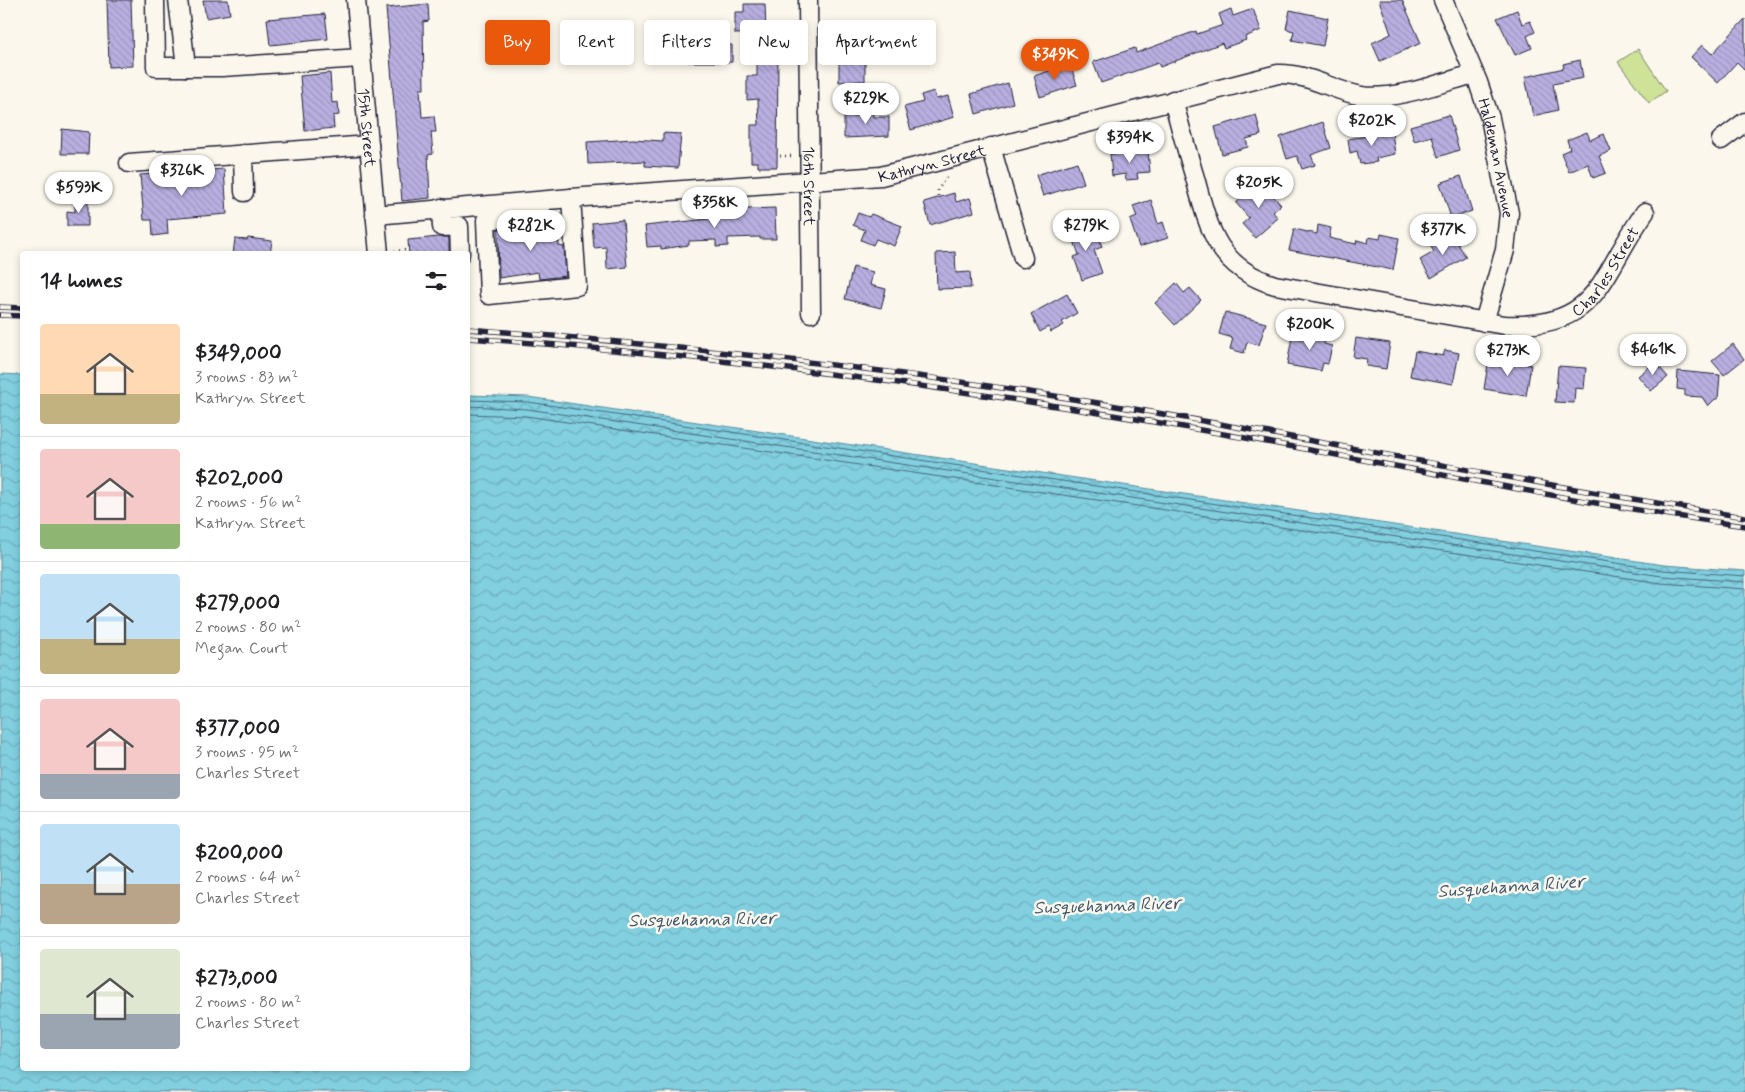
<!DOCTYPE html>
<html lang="en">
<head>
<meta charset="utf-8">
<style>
  :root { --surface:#fff; --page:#f6f6f6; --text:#202124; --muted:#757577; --line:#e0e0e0; --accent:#ea580c }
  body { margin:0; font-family:Mynerve,sans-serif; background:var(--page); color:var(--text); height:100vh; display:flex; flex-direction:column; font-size:19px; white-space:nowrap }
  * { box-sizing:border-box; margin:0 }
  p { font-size:16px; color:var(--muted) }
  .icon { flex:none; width:28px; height:28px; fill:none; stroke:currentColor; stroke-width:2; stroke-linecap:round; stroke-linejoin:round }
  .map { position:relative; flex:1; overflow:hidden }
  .side { position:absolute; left:20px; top:251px; width:450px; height:820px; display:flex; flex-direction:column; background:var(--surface); border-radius:5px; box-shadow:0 2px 8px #0003 }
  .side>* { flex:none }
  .guide { position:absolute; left:485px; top:20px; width:475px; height:45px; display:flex; gap:10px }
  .price { position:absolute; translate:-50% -42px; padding:0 11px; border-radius:18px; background:#fff; color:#222; font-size:16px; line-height:32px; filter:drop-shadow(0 1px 2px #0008) }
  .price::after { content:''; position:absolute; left:50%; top:30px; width:15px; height:11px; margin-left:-8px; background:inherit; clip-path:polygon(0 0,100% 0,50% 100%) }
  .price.active { background:var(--accent); color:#fff }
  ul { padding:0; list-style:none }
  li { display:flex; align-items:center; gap:15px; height:125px; padding:0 20px }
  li+li { border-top:1px solid var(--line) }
  li span { display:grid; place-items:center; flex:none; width:140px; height:100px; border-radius:5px; color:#555 }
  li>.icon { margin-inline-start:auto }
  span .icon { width:60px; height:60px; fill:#fffc; stroke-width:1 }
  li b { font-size:21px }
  h2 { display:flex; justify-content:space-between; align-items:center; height:60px; padding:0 20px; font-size:21px }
  .tag { padding:0 18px; border-radius:5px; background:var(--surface); box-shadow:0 2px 8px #0003; font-size:18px; line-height:45px }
  .tag.active { background:var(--accent); color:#fff }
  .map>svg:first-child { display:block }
  .garden { fill:#cee398; stroke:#78826a }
  .water { fill:url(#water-waves); stroke:#5b8a9d }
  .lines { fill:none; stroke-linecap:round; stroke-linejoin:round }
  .shore { stroke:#48677d; stroke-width:1 }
  .building { fill:url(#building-back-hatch); stroke:#22223b }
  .minor-casing { stroke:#22223b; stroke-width:21 }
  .path { stroke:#22223b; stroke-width:2.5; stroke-dasharray:1 4; stroke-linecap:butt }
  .minor { stroke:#fbf7ec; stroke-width:18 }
  .rail-casing { stroke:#22223b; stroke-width:5.5 }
  .rail { stroke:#fbf7ec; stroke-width:4; stroke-dasharray:11; stroke-linecap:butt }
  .labels { text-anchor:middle; stroke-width:5; stroke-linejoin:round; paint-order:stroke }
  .street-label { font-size:16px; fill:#22223b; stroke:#fbf7ec }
  .water-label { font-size:18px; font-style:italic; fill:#3e566c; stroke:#fbf7ec }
</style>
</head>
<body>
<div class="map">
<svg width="1745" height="1092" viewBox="0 0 1745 1092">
  <defs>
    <pattern id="water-waves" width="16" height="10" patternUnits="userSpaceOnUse" patternTransform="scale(1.25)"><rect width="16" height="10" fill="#81cfdf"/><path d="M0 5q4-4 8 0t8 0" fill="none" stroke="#6fb1c0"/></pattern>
    <pattern id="building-back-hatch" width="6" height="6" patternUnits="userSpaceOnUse" patternTransform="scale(1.25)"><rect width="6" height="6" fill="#b8afe0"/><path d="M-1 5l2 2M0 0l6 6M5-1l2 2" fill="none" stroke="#9e96c1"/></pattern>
  </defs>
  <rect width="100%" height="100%" fill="#fbf7ec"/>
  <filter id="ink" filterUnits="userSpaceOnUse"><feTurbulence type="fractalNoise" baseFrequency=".02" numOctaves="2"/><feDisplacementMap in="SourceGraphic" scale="10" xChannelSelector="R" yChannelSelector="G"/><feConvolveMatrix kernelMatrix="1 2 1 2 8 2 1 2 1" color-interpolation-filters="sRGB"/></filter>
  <g filter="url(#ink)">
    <path class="garden" d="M1638 49 1666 91 1649 103 1618 62Z"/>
    <path class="water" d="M0 374 22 375V1069H468V395L528 397 1664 565 1745 571V1092H0Z"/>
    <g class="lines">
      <path class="shore" d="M468 400 528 402 1663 570 1745 576
        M468 406 527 409 1662 576 1745 582
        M468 414 526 416 1661 583 1745 589"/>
    </g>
    <path class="building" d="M107 0H131L133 66 109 67Z
      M203 0H228L230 14 206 18Z
      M1379 0H1402L1421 43 1380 61 1372 43 1391 34Z
      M428 4 429 21 423 22 424 89H420L422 117 434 116 436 132H431L433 154 428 155 430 198 402 201 386 8Z
      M744 4H765L766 33 735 34V12H744Z
      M1231 9 1233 16 1253 9 1261 30 1245 37 1246 40 1224 48 1222 43 1160 67 1158 63 1101 83 1093 62 1135 48 1136 53 1196 31 1197 34 1223 25 1219 14Z
      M1290 10 1328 18 1323 46 1292 40 1294 31 1286 29Z
      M1517 10 1522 24 1530 21 1535 32 1527 36 1532 48 1515 55 1497 18Z
      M325 14 328 39 270 45 267 19Z
      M1745 19V70L1737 62 1718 83 1691 57 1702 45 1712 54Z
      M674 36 675 54 654 55V37Z
      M688 45H732V62H688Z
      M757 57H778L777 167H758V162H751V125H759L758 99 747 100V76H757Z
      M1580 60 1583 78 1553 84 1558 110 1533 116 1525 77 1564 68 1563 64Z
      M839 63H865V81L839 82Z
      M1070 64 1077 85 1040 97 1034 76Z
      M330 73 332 103 338 102 339 115 333 116 334 128 305 131 300 76Z
      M1008 83 1013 103 976 114 971 94Z
      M934 91 936 99 948 96 954 117 911 130 904 107 923 102 921 95Z
      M872 105 873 117H889V136L844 138V116H859V106Z
      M1256 115 1261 135 1246 139 1248 147 1222 154 1215 127Z
      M1449 115 1459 150 1438 157 1432 136 1414 141 1410 126Z
      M1323 122 1331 148 1311 155 1315 165 1302 169 1297 156 1287 159 1280 137Z
      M62 129 89 132 88 154H61Z
      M1392 132 1395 154 1376 158 1377 162 1360 164 1357 151 1350 153 1348 139Z
      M1587 132 1590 140 1604 134 1611 151 1599 156 1606 173 1593 178 1588 164 1569 172 1561 153 1570 149 1567 140Z
      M663 133 681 134 678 168 645 166V161L588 164 587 142 633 139 663 141Z
      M1148 151 1150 172 1137 173 1138 179 1126 180 1125 174 1112 176 1110 154Z
      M1077 162 1084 183 1043 196 1036 175Z
      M224 169 227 214 167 219 168 234 153 236 152 220H144L140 175Z
      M1461 176 1472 211 1451 218 1440 183Z
      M1261 182 1281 205 1273 212 1278 218 1255 238 1242 224 1249 218 1236 203Z
      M954 193 956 202 970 198 974 212 930 225 924 202Z
      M75 200H88V226H67V211L75 212Z
      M1151 200 1158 224 1163 222 1168 238 1139 247 1130 220 1137 217 1133 206Z
      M775 208 776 239H760V237L728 238V246L716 247V240L689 241V245L661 249V246L647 247 645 226 708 219V214L746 212V209Z
      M858 213 869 217 871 214 902 226 894 246 876 239 873 245 861 240 865 230 853 225Z
      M557 219 559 246 564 247 566 276 539 279 538 272 499 278 498 229 543 225Z
      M623 220 627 267 607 269 606 247 594 248 592 223Z
      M1085 223 1090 237 1098 234 1102 247 1094 250 1102 273 1082 280 1074 257 1079 255 1070 229Z
      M1318 225 1331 228 1329 238 1356 244 1357 240 1368 243 1369 237 1380 239 1381 234 1399 238 1393 270 1289 250 1294 229 1317 234Z
      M1451 233 1466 257 1431 278 1420 260 1434 252 1430 245Z
      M439 237H449V254H409L408 240Z
      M248 238 272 241 270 254H233L235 239 247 240Z
      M955 252 956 273 970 272 971 288 937 289 936 253Z
      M853 267 873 272 870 285 886 289 881 308 845 299Z
      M1176 283 1184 293 1190 288 1201 300 1175 325 1155 303Z
      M1067 294 1077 313 1062 322 1064 325 1051 332 1048 327 1040 332 1031 314Z
      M1225 312 1266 323 1259 345 1247 342 1244 353 1230 349 1233 338 1219 334Z
      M1312 328 1327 331 1324 344 1332 346 1328 364 1323 363 1321 371 1287 365 1292 337 1310 340Z
      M1356 338 1390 343 1386 369 1366 366 1367 359 1353 357Z
      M1733 344 1744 359 1724 375 1712 361Z
      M1445 350 1459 353 1453 384 1410 376 1415 351 1443 356Z
      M1489 358 1531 365 1526 396 1484 389Z
      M1655 362 1668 377 1651 391 1638 376Z
      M1558 366 1586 368 1584 389 1575 388 1574 403 1555 402Z
      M1678 371 1720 375 1718 399H1715L1708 406 1702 397 1685 396V390L1677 389Z"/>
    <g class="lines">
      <g class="minor-casing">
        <g id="minor">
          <path d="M155 0 156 67H222L361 58"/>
          <path d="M178 0 186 67"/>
          <path id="s1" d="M356 0 379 254"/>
          <path id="s2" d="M808 0 811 313"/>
          <path id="s3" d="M1443 0 1478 82 1490 118 1509 213 1505 250 1484 322"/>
          <path id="s4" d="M1173 100C1180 126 1187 152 1195 178 1209 230 1218 268 1275 285L1504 325C1600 329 1599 277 1645 212"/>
          <path d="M1721 140 1745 122"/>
          <path d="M991 147 1023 258"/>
          <path d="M243 154 244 192"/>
          <path d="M129 163 369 145"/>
          <path d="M441 208 442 227 459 226 460 254"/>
          <path d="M542 214 486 220 489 295 577 286 571 198"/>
          <path id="s5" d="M375 215 571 198 881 176 1278 74C1308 73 1333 91 1362 96 1394 101 1443 82 1474 74"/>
        </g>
      </g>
      <path class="path" d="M1123 150 1124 129
        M780 156H793
        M938 196V190L947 176
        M394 251 408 250"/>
      <use href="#minor" class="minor"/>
      <g class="rail-casing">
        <path id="rail" d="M0 307 22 308
          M0 315 22 316
          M468 329C649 343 830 362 1009 389 1256 426 1499 480 1745 517
          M468 338C711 355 954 387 1195 429 1378 461 1561 501 1745 526"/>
      </g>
      <use href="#rail" class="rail"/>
    </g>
  </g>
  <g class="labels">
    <g class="street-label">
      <text dy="6" stroke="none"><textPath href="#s1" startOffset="128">15th Street</textPath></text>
      <text dy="6" stroke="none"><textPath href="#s3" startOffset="168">Haldeman Avenue</textPath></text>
      <text dy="6" stroke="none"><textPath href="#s5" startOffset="560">Kathryn Street</textPath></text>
      <text dy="6" stroke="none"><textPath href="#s2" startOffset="186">16th Street</textPath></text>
      <text dy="6" stroke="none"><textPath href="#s4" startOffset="579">Charles Street</textPath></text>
    </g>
    <g class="water-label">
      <text transform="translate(1511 886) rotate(-4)" y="6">Susquehanna River</text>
      <text transform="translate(1107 905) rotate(-2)" y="6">Susquehanna River</text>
      <text transform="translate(702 919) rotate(-1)" y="6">Susquehanna River</text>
    </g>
  </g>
</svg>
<b class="price active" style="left:1055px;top:81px">$349K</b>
<b class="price" style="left:866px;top:125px">$229K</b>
<b class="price" style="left:1372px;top:147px">$202K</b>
<b class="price" style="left:1130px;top:164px">$394K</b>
<b class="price" style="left:182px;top:197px">$326K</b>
<b class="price" style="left:1259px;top:209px">$205K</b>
<b class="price" style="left:79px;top:214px">$593K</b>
<b class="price" style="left:715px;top:229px">$358K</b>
<b class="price" style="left:531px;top:252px">$282K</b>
<b class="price" style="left:1086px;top:252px">$279K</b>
<b class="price" style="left:1443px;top:256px">$377K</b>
<b class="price" style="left:1310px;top:351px">$200K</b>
<b class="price" style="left:1653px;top:376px">$461K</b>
<b class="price" style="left:1508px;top:377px">$273K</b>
<div class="guide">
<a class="tag active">Buy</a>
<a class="tag">Rent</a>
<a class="tag">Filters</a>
<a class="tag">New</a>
<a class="tag">Apartment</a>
</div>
<section class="side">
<h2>14 homes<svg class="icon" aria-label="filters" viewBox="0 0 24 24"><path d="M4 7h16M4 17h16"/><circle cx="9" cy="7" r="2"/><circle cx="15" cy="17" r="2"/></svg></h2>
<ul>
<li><span style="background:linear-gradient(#ffd9b3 70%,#c2b280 0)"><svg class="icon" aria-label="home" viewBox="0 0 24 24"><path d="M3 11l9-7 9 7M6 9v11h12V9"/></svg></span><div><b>$349,000</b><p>3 rooms · 83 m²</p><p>Kathryn Street</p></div></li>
<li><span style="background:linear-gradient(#f6c9c9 75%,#8fb573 0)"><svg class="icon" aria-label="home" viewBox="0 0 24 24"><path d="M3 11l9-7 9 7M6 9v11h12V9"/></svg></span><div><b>$202,000</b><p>2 rooms · 56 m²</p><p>Kathryn Street</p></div></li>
<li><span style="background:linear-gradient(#bfe0f5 65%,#c2b280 0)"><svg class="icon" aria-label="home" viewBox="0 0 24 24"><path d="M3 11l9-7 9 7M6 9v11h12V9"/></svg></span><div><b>$279,000</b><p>2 rooms · 80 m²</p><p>Megan Court</p></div></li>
<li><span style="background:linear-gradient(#f6c9c9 75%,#9aa5b1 0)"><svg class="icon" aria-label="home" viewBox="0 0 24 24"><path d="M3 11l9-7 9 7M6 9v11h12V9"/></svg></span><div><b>$377,000</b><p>3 rooms · 95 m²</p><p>Charles Street</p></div></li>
<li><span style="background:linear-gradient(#bfe0f5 60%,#b9a48a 0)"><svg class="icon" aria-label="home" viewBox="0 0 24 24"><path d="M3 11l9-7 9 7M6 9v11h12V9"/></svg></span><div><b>$200,000</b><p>2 rooms · 64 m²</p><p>Charles Street</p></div></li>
<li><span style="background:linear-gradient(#dfe7d0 65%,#9aa5b1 0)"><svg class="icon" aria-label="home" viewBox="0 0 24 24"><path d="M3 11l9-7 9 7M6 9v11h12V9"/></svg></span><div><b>$273,000</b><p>2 rooms · 80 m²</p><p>Charles Street</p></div></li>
</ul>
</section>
</div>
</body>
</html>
